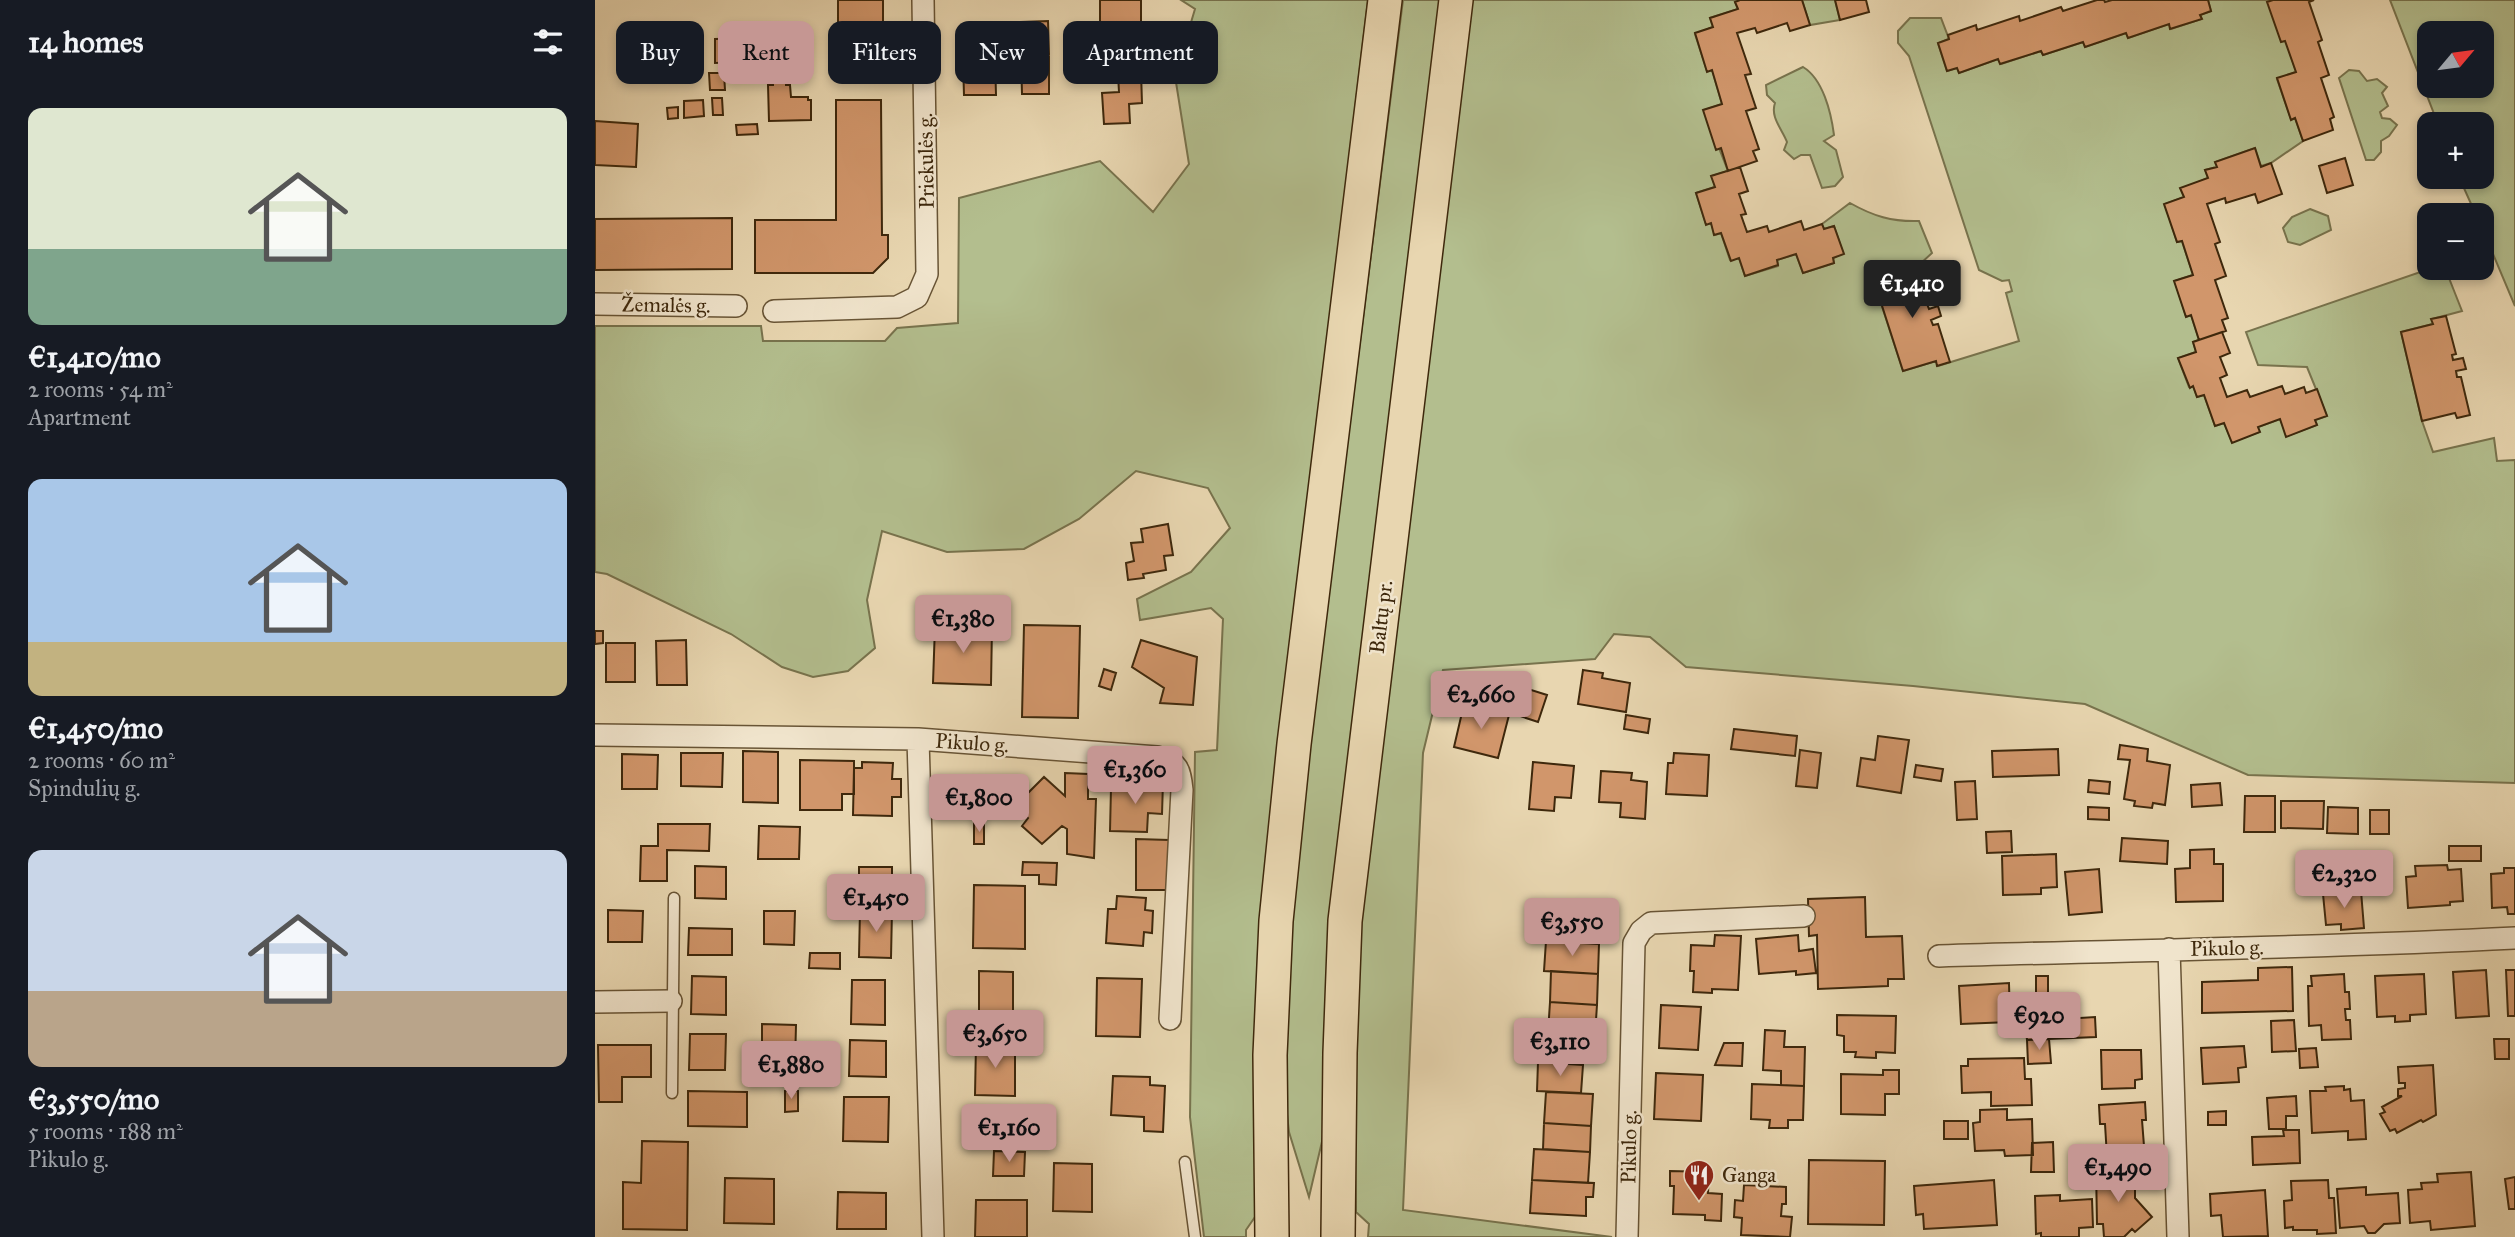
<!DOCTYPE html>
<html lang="en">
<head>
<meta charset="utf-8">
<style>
  :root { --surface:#171b24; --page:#20242c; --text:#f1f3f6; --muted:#9ea1a6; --accent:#c59692 }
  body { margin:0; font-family:"IM FELL Great Primer",serif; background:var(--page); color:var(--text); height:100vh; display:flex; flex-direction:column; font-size:26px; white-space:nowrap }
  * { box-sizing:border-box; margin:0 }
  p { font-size:23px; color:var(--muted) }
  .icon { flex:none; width:38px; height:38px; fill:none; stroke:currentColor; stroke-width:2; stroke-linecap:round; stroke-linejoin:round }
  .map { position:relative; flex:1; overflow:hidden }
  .side { display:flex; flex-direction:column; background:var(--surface); width:595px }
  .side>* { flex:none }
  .hud { position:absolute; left:21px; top:21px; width:665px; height:63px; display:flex; gap:14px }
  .needle { width:46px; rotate:61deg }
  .tools { position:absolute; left:1822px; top:21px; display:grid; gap:14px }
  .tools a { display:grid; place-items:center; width:77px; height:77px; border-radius:14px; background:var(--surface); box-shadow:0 4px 10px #0003; font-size:35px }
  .price { position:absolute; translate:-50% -60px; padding:0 16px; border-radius:7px; background:var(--accent); color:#111; font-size:23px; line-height:46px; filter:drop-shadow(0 2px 4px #0008) }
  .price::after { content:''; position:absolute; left:50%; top:42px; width:21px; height:16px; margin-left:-10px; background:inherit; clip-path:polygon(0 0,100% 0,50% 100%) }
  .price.current { background:#222; color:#fff }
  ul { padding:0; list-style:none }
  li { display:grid; align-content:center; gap:14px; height:371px; padding:0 28px }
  li span { display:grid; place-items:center; height:217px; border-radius:14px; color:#555 }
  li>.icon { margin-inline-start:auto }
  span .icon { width:126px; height:126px; fill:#fffc; stroke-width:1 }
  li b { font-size:30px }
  h2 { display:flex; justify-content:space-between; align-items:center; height:84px; padding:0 28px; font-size:30px }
  .pill { padding:0 24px; border-radius:14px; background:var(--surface); box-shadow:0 4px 10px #0003; font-size:24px; line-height:63px }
  .pill.current { background:var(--accent); color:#111 }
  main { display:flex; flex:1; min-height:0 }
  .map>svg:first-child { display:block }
  .green { fill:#b3be8e; stroke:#78734d; stroke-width:2; fill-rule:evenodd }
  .building { fill:#d1966b; stroke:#3e280c; stroke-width:2 }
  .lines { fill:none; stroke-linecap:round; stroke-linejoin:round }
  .lane-casing { stroke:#685435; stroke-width:13 }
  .street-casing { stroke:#685435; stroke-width:24 }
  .primary-casing { stroke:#3e280c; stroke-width:36 }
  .lane { stroke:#f0e4cc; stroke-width:10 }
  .street { stroke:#f0e4cc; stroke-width:21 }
  .primary { stroke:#e8d6b0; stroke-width:33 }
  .labels { text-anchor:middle; stroke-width:5; stroke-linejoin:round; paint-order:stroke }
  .street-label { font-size:21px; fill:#3e280c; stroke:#f0e4cc }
  .poi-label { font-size:21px; fill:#3e280c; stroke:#f0e4cc; text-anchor:start }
</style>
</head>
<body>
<main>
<section class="side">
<h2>14 homes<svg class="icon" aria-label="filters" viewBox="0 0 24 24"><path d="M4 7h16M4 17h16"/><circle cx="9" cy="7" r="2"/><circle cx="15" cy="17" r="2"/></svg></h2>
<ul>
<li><span style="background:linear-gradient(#dfe7d0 65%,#7fa58c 0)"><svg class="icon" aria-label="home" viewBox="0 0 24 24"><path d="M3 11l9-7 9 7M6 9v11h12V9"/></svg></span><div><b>€1,410/mo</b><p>2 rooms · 54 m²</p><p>Apartment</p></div></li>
<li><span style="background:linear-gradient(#a9c7e8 75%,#c2b280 0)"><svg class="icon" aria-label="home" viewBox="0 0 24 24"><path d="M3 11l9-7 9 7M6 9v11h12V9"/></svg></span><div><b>€1,450/mo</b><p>2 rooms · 60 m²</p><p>Spindulių g.</p></div></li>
<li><span style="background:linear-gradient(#c9d6e8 65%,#b9a48a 0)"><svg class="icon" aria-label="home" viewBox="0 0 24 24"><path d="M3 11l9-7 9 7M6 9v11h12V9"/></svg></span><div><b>€3,550/mo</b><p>5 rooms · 188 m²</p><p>Pikulo g.</p></div></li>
</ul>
</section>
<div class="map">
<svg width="1920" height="1237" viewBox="0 0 1920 1237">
  <rect width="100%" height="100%" fill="#e8d6b0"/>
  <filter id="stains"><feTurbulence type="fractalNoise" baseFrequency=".00286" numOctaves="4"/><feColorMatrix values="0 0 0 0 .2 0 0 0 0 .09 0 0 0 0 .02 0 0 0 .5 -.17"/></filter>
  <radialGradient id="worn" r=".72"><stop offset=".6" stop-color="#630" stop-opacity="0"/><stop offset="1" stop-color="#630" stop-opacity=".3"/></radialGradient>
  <path class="green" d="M586 0H773L674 831 663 954 659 1066 662 1214 651 1230V1237H609L595 1117 600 752 622 750 628 619 616 608 545 620 542 599 596 572 635 528 613 488 541 471 484 519 429 549 352 552 287 531 272 600 280 648 253 671 218 677 187 667 136 634 12 574 0 572V326H166L168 341H290L302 328 363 323 364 198 505 161 558 212 594 164 580 76 600 9Z
    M808 0H847L729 1133 714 1197 694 1132 692 1114 690 1044 694 956 712 763Z
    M877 0H1145L1140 2 1143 9 1115 18 1118 27 1100 34 1112 71 1117 70 1127 104 1109 110 1133 171 1117 176 1120 187 1101 193 1111 224 1116 223 1120 235 1126 233 1135 260 1144 258 1150 276 1183 266 1182 260 1201 254 1208 273 1239 263 1238 258 1248 253 1239 226 1229 229 1227 224 1255 203C1278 216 1297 222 1324 221L1337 253 1324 265 1310 270 1312 274 1280 285 1308 371 1341 361 1343 366 1424 341 1411 293 1417 291 1414 280 1407 281 1384 270 1314 56 1303 43V31L1315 18H1346L1354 39 1343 43 1352 71 1362 68 1364 73 1403 59 1406 64 1446 51 1448 55 1488 42 1490 47 1531 33 1533 38 1574 24 1576 29 1606 19 1605 15 1616 11 1613 0H1678L1701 72 1682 79 1696 119 1700 118 1708 141 1676 163 1666 166 1660 148 1620 162 1622 167 1610 170 1613 178 1586 189 1589 197 1570 204 1582 242 1587 241 1598 275 1580 281 1591 317 1596 315 1604 340 1598 342 1601 352 1583 358 1594 387 1598 386 1602 397 1609 395 1620 426 1629 423 1637 442 1664 432 1663 427 1685 419 1692 436 1722 425 1720 420 1732 416 1712 367 1663 365 1651 332 1837 268H1850L1867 311 1837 319 1838 324 1806 332 1827 421 1838 452 1899 438 1902 461 1920 460V783L1653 775 1490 704 1318 686 1091 667 1055 637 1019 634 1000 659 848 670 828 753 808 1210 1017 1237H773L774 1224 761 1212 759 1071 763 939Z
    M1207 0H1240L1245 20 1215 25Z
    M1795 0H1920V306L1887 228 1886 215H1881L1864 177H1886V124H1843ZM1834 33H1886V86H1834Z
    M1208 67C1228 79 1236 112 1239 135L1229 141 1241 150 1248 177 1240 186 1227 188 1215 155H1206L1199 159 1189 150 1192 142C1187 129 1175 117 1180 103L1172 95 1171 85Z
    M1754 70 1764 71 1772 81 1782 79 1792 87 1787 93 1793 106 1785 112 1787 118 1795 119 1802 125 1794 136 1786 141V152L1779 160H1771L1744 78Z
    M1715 209 1733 216 1736 230 1705 245 1693 242 1688 228 1697 217Z"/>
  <path class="building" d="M243 0H288V66L243 67Z
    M505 0H546V53H515V31L505 30Z
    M1145 0H1207L1215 25 1195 31 1192 23 1162 33 1160 28 1142 33 1156 74 1150 75 1161 108 1151 111 1164 149 1158 151 1162 161 1133 171 1126 148 1121 150 1108 110 1127 104 1117 70 1112 72 1100 33 1118 27 1115 18 1143 9 1140 2Z
    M1240 0H1271L1274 12 1245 20Z
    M1502 0H1509L1510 2 1517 0H1613L1616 11 1605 15 1607 19 1575 29 1574 24 1533 38 1531 33 1490 47 1488 42 1448 55 1446 51 1405 64 1403 59 1364 73 1362 68 1352 71 1343 43 1354 39 1353 35 1381 25 1382 30 1424 16 1425 21 1466 7 1468 11Z
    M1678 0H1719L1714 2 1727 40 1723 42 1734 75 1726 78 1739 117 1735 119 1738 130 1708 141 1700 118 1696 120 1682 78 1701 72 1690 41 1686 42 1672 2Z
    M453 21 454 54 426 55V22Z
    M375 25H400V59L376 60Z
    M70 31 76 78 48 82 46 67 35 68 30 37Z
    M165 38 166 61 120 63V39Z
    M454 54V94H427L426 55Z
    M400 59 401 95H369L368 60Z
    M546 72 547 103 534 104 535 123 509 124 507 93 524 92 523 74Z
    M114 73H129L130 90H115Z
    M178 83H191V85H195L196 97H213V100H216V120L174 121 173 85H178Z
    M117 98H127L128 115H118Z
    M108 100 109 116 89 118V101Z
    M241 100H286L287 235H293V258L278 273H160V220H241Z
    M83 107V118L73 119 72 108Z
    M0 121 43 124 41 167 0 165Z
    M162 124 163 134 142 135 141 125Z
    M1660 148 1666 167 1676 163 1687 194 1663 203 1660 194 1631 203 1630 198 1612 204 1625 242 1620 244 1631 276 1620 280 1633 318 1627 320 1631 331 1604 340 1596 315 1591 317 1579 281 1598 275 1587 241 1582 242 1569 204 1589 197 1585 188 1613 178 1610 170 1622 167 1620 162Z
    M1750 158 1758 185 1732 193 1724 166Z
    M1145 167 1153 191 1144 194 1151 214 1146 215 1152 232 1172 226 1174 232 1206 221 1209 230 1227 224 1229 229 1239 226 1249 254 1238 258 1239 263 1208 273 1201 254 1182 260 1183 265 1150 276 1144 258 1136 261 1126 233 1119 235 1116 223 1111 225 1101 193 1120 187 1116 176Z
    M137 218V269L0 270V219Z
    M1324 265 1337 303 1332 304 1334 309 1343 306 1346 316 1336 320 1338 325 1343 324 1355 362 1342 366 1341 361 1308 371 1280 284 1312 274 1310 270Z
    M1851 316 1861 354 1857 355 1858 360 1868 358 1871 369 1861 371 1862 377H1866L1875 415 1862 418 1860 413 1827 421 1806 332 1838 324 1836 319Z
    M1627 332 1635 353 1625 357 1632 375 1625 378 1632 397 1652 390 1655 397 1687 386 1690 394 1709 387 1711 393 1722 389 1732 416 1720 420 1722 425 1691 437 1685 419 1663 427 1665 432 1637 443 1629 423 1620 426 1609 395 1602 397 1598 386 1595 388 1583 358 1601 352 1598 342Z
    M573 524 578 555 569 556 571 570 548 574 549 578 533 580 531 563 539 561 536 543 548 542 546 529Z
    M429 625 485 626 483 718 427 717Z
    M340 626 397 627 396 685 338 683Z
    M0 631H8V643L0 644Z
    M91 640 92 685H62L61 641Z
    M546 640 602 657 598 705 565 703 569 688 537 667Z
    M11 643H40V682H11Z
    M509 669 521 673 516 690 504 686Z
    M988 670 1008 673 1007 678 1035 683 1031 712 983 704Z
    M911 682 952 695 943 722 925 716 928 709 905 702Z
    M869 704 914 715 903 758 859 747Z
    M1031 715 1055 719 1053 733 1029 729Z
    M1139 729 1202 736 1200 756 1136 749Z
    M1283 736 1314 740 1306 793 1262 786 1266 758 1280 760Z
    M1525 745 1553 749 1552 761 1575 765 1570 805 1558 803 1557 808 1539 806 1540 801 1529 799 1535 760 1523 759Z
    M1463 749 1464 775 1398 777 1397 751Z
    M1205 750 1226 753 1222 788 1201 786Z
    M148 751 183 752V803L148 802Z
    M86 753H128L127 787 86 786Z
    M1079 753 1114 755 1112 796 1071 794 1073 763H1078Z
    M27 754 63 755 62 789H27Z
    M205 760 259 761V794H247V810H205Z
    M267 762 298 763 297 779H306V797H297V816L258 815 259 768H267Z
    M938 762 979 766 976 798 960 797 959 811 934 809Z
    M1321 765 1348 769 1346 781 1319 777Z
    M1006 771 1037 773 1036 780 1052 782 1050 819 1025 817 1026 803 1004 802Z
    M470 773 493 774V799H501L499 858 472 854V829L467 826 447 844 427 826 433 818 420 806 449 777 470 796Z
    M1494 780 1515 782 1514 794 1493 792Z
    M530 781 568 782 567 814 553 813 552 832 515 831 516 788 530 789Z
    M1380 781 1382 819 1362 820 1360 782Z
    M1625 783 1627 805 1597 807 1596 785Z
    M1650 796H1680V832H1649Z
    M1686 801H1729L1728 829 1686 828Z
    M1493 807 1514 808V820L1493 819Z
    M1733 807 1763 808V834L1732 833Z
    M1775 810H1794V834H1775Z
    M379 823H389V844H379Z
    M63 824H115L114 851 72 850V881H45L46 846H63Z
    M164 826 205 827 204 859H163Z
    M1416 831 1417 852 1392 853 1391 832Z
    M1527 838 1573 841 1572 864 1525 861Z
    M541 839 574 840V890H541Z
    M1854 846H1886V861H1854Z
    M1619 849V864H1628V901L1581 902 1580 869 1595 868V850Z
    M1461 854 1462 887 1446 888V894L1408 895 1407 856Z
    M428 862 462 863 461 885 444 884V875H427Z
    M1852 865 1853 870 1866 869 1868 901 1855 902V905L1813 908 1811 877 1821 876 1820 866Z
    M100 866 131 867V899L100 898Z
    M264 867H297V901H264Z
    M1909 868H1920V914H1913L1912 907 1897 908 1896 874 1909 873Z
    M1504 869 1507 912 1474 915 1470 872Z
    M379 885 430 886V949L378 948Z
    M1766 891 1769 928 1746 930V924L1731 925 1728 894Z
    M522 896 551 898 550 910 558 911 557 933 549 932 548 946 511 943 513 909H521Z
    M1270 897 1271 937 1307 936 1309 979H1293V986L1223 989 1222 935 1214 936 1213 899Z
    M13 910 48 911 47 942H13Z
    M265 910H297L296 958 264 957Z
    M952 910 1006 912 1004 944 951 941Z
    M169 911H200L199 945 169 944Z
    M94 928 137 929V955H93Z
    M1120 935 1146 936 1143 990 1117 989V993L1098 992 1099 971H1095L1096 945 1119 946Z
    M1203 935 1204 951 1218 949 1221 973 1201 975V971L1164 974 1161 939Z
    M951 941 1004 944 1003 974 949 971Z
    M215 953H245V969L214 968Z
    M1697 967 1698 1011 1607 1013V982L1663 980V968Z
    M1891 970 1894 1016 1861 1018 1858 972Z
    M1911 970H1920V1016H1913Z
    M384 971 418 972V1016L384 1015Z
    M956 971 1003 974 1002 1005 955 1002Z
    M1749 974 1750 992H1754L1755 1009H1750L1751 1020H1755L1756 1039 1727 1040 1726 1025 1714 1026 1713 986H1717L1716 976Z
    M1829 974 1831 1014 1815 1015V1021L1800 1022V1016L1782 1017 1780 976Z
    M97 976 131 977V1015L96 1014Z
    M1441 976H1453V995H1441Z
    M502 978 547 979 545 1037 501 1036Z
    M257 980H290V1025L256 1024Z
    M1414 983 1415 1022 1366 1024 1364 986Z
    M955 1002 1002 1005 1000 1035 953 1033Z
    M1428 1002V1008L1442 1007V1020H1453L1454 1039 1432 1040 1430 1021 1415 1022 1414 1003Z
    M1066 1005 1106 1007 1103 1050 1064 1048Z
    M1242 1015 1301 1016 1300 1053 1281 1052V1058L1260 1057 1261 1052H1249V1036L1242 1035Z
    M1500 1017 1501 1037 1454 1039 1453 1020Z
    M1699 1020 1701 1051 1677 1052 1676 1021Z
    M167 1024 201 1025 200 1064H167Z
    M1170 1030 1190 1031 1189 1047H1210L1209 1086 1186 1085V1071L1168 1070Z
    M945 1032 989 1035 988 1065 943 1062Z
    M95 1034H131L130 1070H94Z
    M1454 1039 1456 1063 1433 1064 1432 1040Z
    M1899 1039H1914V1059H1900Z
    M255 1040 291 1041V1077L254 1076Z
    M1129 1043H1148L1147 1066 1120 1065Z
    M381 1044 420 1045V1096L380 1095Z
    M3 1045H56V1077H27V1102H4Z
    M1649 1046 1651 1067 1643 1068 1644 1082 1608 1084 1606 1048Z
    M1721 1048 1723 1067 1705 1068 1704 1049Z
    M1506 1050H1546L1547 1079 1540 1080V1088L1507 1089Z
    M1429 1058 1430 1079H1436L1437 1105 1396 1106V1092L1367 1093 1366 1066H1373V1059Z
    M943 1062 988 1065 986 1093 942 1091Z
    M1838 1065 1841 1115 1828 1122 1826 1120 1802 1133 1800 1129 1795 1131 1785 1114 1790 1112 1787 1107 1807 1096H1803V1089L1810 1088V1083H1804L1803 1067Z
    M1288 1070H1304V1094H1290V1115L1246 1114V1074L1288 1075Z
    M1061 1073 1108 1075 1106 1121 1059 1119Z
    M518 1076 555 1077V1085L570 1086 568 1132 549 1131V1117L516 1115Z
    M1157 1084 1209 1086 1208 1120H1193V1128H1174L1175 1120 1156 1119Z
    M1749 1086V1090L1755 1089 1756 1101 1769 1100 1771 1139 1753 1140V1131L1717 1133 1715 1091H1731L1730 1087Z
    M93 1091 152 1092V1127L93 1126Z
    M190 1091H203V1111L190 1112Z
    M951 1092 998 1094 996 1126 949 1123Z
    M1701 1096 1702 1116H1691V1129H1674L1672 1098Z
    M249 1097H294L293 1142 248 1141Z
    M1550 1102 1551 1120H1547L1549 1146H1541V1155L1512 1157 1510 1124H1505L1504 1105Z
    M1412 1109V1120L1437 1119 1438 1155 1410 1156 1409 1150 1380 1151 1378 1123 1385 1122V1110Z
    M1631 1111V1125H1613V1112Z
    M1349 1121H1373V1139H1349Z
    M949 1123 996 1126 995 1152 948 1149Z
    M1688 1130H1704L1705 1163 1658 1165 1657 1137 1689 1136Z
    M47 1141 93 1142 92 1230 28 1229V1182L46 1183Z
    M1458 1142 1459 1172H1436L1437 1143Z
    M939 1149 995 1152 993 1183 937 1180Z
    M399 1151 430 1152 429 1176H398Z
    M1214 1160 1290 1161 1289 1225 1213 1224Z
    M459 1163 497 1164V1212L458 1211Z
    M1501 1168H1530V1184H1540V1198L1557 1217 1540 1232 1537 1229 1529 1237H1509L1508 1224H1502Z
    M1075 1171 1114 1172 1113 1193 1127 1194 1126 1221 1110 1220V1215L1078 1214 1079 1186H1075Z
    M1876 1172 1880 1226 1836 1230 1835 1221 1815 1223 1813 1190 1827 1189 1826 1183 1843 1182 1842 1174Z
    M1920 1177V1209H1914L1910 1179Z
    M130 1178 179 1179V1224L129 1223Z
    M937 1180 999 1183 998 1197H991V1216L935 1213Z
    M1399 1180 1402 1225 1329 1229 1328 1214 1321 1215 1319 1186Z
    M1733 1180 1734 1198H1739L1741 1233 1722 1234V1230H1698V1227L1690 1228 1689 1201 1697 1200 1696 1181Z
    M1149 1185 1191 1187V1204H1187L1186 1216 1197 1217 1195 1237 1146 1235 1147 1218 1139 1217 1140 1200 1148 1201Z
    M1771 1187V1195L1803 1193 1805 1223 1789 1224 1780 1233H1773L1769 1226 1745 1228 1742 1189Z
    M1670 1190 1673 1236 1628 1237 1626 1215 1616 1216 1615 1194Z
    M243 1192 291 1193V1229H242Z
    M1465 1195V1201L1497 1199 1498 1227 1484 1228V1237H1446V1233L1441 1234 1440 1196Z
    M381 1200H432V1237H380Z"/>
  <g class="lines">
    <g class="lane-casing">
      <path id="lane" d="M77 1093 79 898
        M590 1162 600 1237"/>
    </g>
    <g class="street-casing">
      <path id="street" d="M0 304 141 306
        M179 311 302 307 322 297 332 274 328 0
        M0 735 323 739 562 757C583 762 585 769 587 790L575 1019
        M323 739 338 1237
        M1574 949 1583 1237
        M1344 956C1536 950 1728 948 1920 938
        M0 1002 76 1001
        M1032 1237 1039 943 1046 931 1056 923 1209 916"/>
    </g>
    <g class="primary-casing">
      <path id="primary" d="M677 1237 675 1055 681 921 699 744 790 0
        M743 1237 745 1053 750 921 861 0"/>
    </g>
    <use href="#lane" class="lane"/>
    <use href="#street" class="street"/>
    <use href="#primary" class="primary"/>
  </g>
  <defs>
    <g id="restaurant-pin" transform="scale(1.575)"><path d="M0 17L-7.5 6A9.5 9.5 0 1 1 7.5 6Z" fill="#8f2418" stroke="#f0e4cc"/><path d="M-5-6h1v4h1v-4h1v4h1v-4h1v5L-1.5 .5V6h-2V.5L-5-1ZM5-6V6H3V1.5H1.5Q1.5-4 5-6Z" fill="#fff"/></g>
  </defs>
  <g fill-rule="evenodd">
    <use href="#restaurant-pin" x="1104" y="1175"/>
  </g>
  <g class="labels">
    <g class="street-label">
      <text transform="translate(331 161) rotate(-91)" y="7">Priekulės g.</text>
      <text transform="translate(71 305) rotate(1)" y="7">Žemalės g.</text>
      <text transform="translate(786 617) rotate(-83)" y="7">Baltų pr.</text>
      <text transform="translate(377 743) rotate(4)" y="7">Pikulo g.</text>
      <text transform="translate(1632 948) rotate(-1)" y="7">Pikulo g.</text>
      <text transform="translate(1034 1147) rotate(-89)" y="7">Pikulo g.</text>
    </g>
    <g class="poi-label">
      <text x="1127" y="1182">Ganga</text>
    </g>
  </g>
  <rect width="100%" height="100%" filter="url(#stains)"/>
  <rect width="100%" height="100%" fill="url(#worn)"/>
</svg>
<div class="tools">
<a><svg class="needle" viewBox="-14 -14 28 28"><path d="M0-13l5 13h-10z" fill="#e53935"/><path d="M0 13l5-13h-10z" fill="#9ea1a6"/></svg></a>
<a>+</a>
<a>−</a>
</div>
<b class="price current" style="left:1317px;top:320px">€1,410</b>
<b class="price" style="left:368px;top:655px">€1,380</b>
<b class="price" style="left:886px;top:731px">€2,660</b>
<b class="price" style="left:540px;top:806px">€1,360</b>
<b class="price" style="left:384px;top:834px">€1,800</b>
<b class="price" style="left:1749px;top:910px">€2,320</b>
<b class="price" style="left:281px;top:934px">€1,450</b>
<b class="price" style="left:977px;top:958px">€3,550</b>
<b class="price" style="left:1444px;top:1052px">€920</b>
<b class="price" style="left:400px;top:1070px">€3,650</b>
<b class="price" style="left:965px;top:1078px">€3,110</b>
<b class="price" style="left:196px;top:1101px">€1,880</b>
<b class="price" style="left:414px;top:1164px">€1,160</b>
<b class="price" style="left:1523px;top:1204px">€1,490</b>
<div class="hud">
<a class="pill">Buy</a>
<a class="pill current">Rent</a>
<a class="pill">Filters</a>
<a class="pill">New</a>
<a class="pill">Apartment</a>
</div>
</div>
</main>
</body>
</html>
